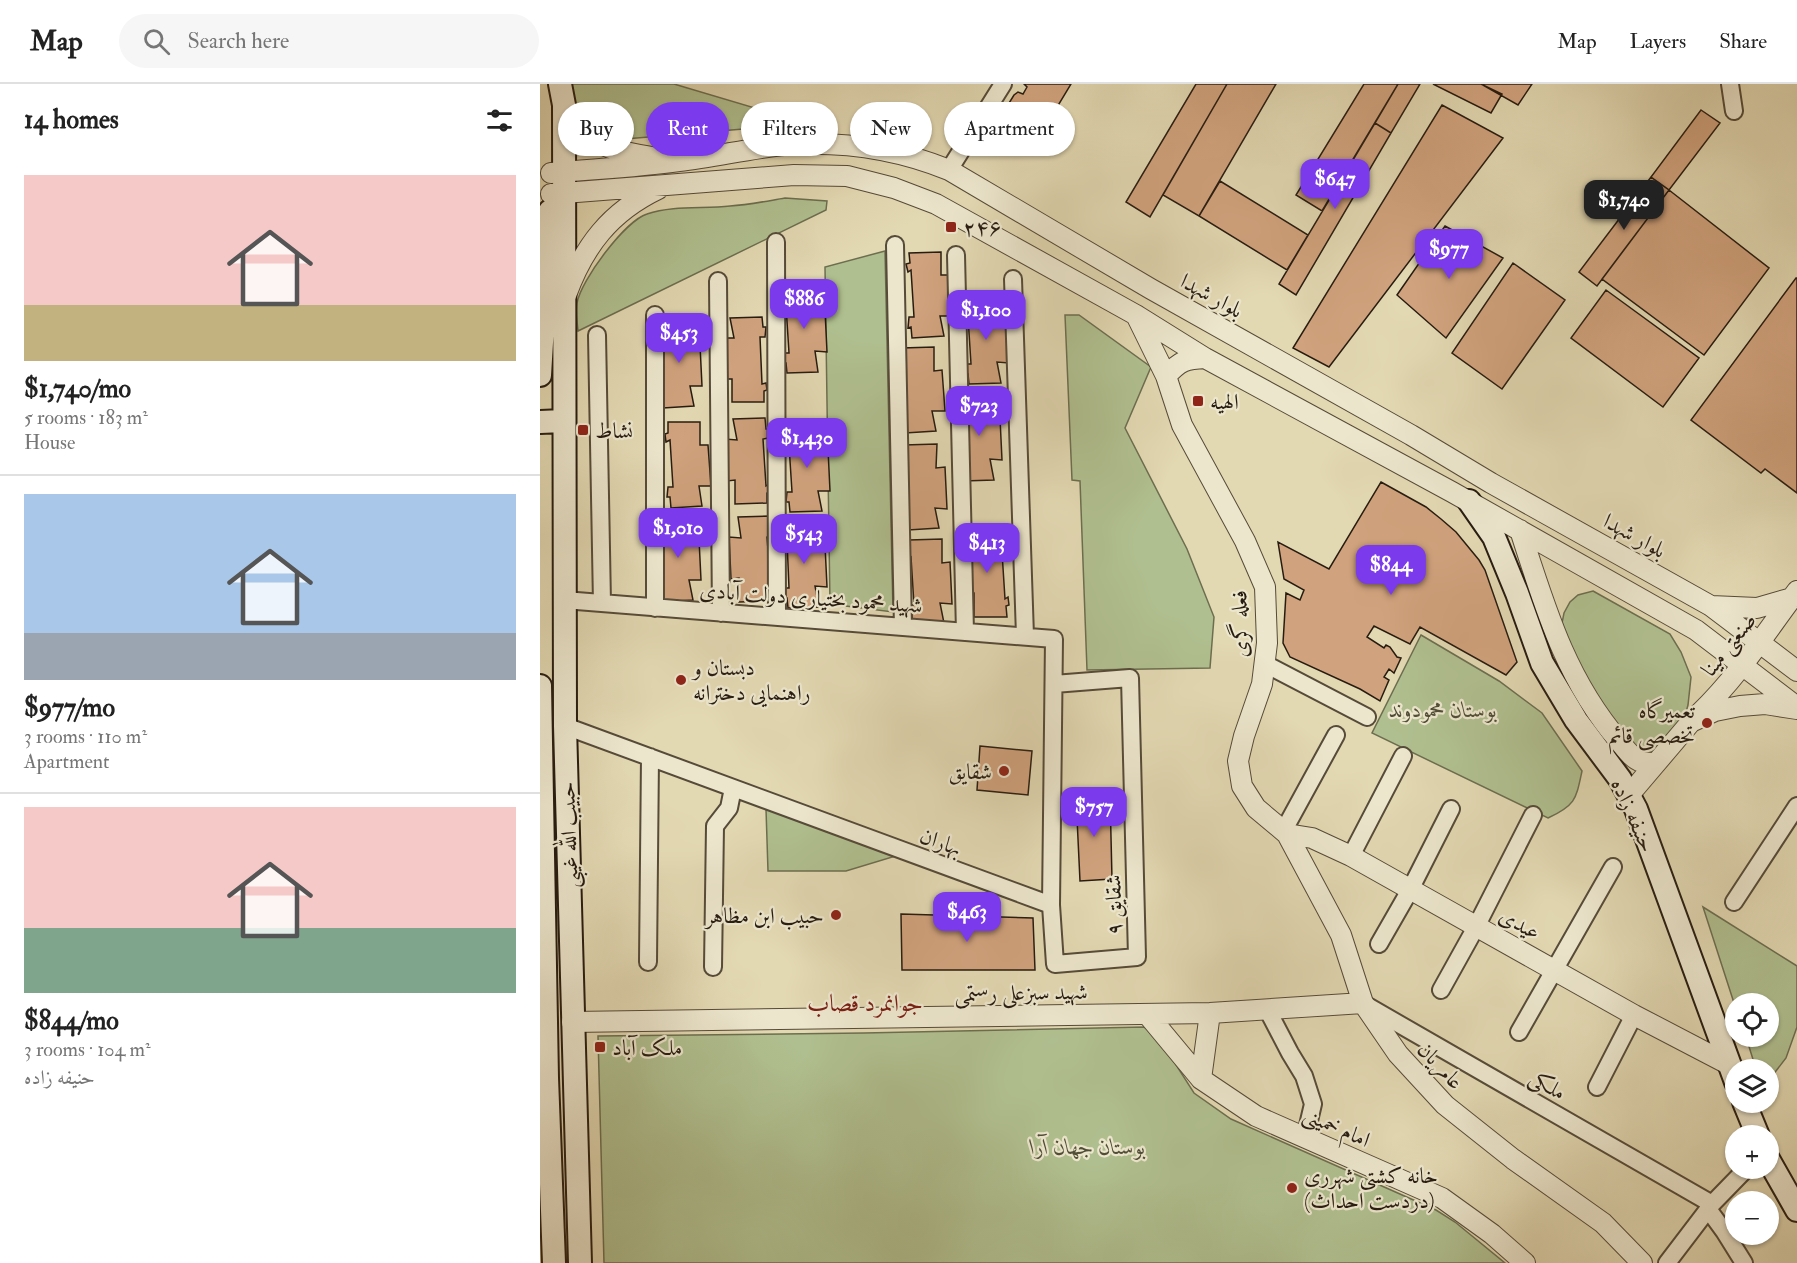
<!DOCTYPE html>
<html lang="en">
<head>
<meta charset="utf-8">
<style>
  :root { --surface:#fff; --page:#f6f6f6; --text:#222; --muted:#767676; --line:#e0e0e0; --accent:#7c3aed }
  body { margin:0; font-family:"IM FELL Double Pica",Amiri,serif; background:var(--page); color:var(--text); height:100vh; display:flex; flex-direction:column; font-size:22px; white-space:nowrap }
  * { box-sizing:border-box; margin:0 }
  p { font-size:20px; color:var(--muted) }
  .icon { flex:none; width:33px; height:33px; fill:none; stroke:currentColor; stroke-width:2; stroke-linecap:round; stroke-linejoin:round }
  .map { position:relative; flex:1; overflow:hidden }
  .details { display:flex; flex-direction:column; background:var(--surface); width:540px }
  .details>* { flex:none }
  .hud { position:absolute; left:18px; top:18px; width:570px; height:54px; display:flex; gap:12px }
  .tools { position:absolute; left:1185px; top:909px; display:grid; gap:12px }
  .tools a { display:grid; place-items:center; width:54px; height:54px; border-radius:50%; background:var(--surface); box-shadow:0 2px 4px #0004; font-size:30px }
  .price { position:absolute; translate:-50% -51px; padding:0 14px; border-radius:12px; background:var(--accent); color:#fff; font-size:20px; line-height:39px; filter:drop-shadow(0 2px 3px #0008) }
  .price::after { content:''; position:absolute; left:50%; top:36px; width:18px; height:14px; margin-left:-9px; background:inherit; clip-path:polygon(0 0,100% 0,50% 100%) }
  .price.active { background:#222; color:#fff }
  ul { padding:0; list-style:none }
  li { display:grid; align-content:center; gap:12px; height:318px; padding:0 24px }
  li+li { border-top:2px solid var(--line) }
  li span { display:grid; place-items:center; height:186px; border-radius:0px; color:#555 }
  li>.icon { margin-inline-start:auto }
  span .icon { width:108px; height:108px; fill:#fffc; stroke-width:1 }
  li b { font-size:26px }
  h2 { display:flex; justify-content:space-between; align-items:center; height:72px; padding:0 24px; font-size:26px }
  .pill { padding:0 21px; border-radius:27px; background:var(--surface); box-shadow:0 2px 4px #0004; font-size:21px; line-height:54px }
  .pill.active { background:var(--accent); color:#fff }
  header { display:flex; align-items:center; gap:36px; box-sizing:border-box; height:84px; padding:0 30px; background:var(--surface); border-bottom:2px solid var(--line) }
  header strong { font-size:28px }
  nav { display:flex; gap:33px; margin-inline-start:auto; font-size:21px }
  .search { width:420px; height:54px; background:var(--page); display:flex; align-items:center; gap:15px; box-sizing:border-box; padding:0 21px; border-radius:33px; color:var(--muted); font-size:22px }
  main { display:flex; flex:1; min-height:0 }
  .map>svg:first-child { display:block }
  .green { fill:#b0bf8f; stroke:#6c6e50; stroke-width:1.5 }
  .building { fill:#d0a27d; stroke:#271c11; stroke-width:1.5 }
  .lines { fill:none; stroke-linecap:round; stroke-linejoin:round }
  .minor-casing { stroke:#564b39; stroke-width:20 }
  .tertiary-casing { stroke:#564b39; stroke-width:22 }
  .secondary-casing { stroke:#271c11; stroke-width:26 }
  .minor { stroke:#ece6cd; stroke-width:16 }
  .tertiary { stroke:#ece6cd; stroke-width:20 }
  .secondary { stroke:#ece6cd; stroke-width:22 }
  .poi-dot { fill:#8f2418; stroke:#ece6cd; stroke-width:2 }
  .labels { text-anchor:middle; stroke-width:4.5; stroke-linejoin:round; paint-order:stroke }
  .poi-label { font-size:22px; fill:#271c11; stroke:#ece6cd; text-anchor:start }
  .street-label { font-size:22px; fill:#271c11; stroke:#ece6cd }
  .park-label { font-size:22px; font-style:italic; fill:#504d37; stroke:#ece6cd }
  .neighbourhood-label { font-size:24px; fill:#7a1f14; stroke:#ece6cd }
</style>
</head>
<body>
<header>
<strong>Map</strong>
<div class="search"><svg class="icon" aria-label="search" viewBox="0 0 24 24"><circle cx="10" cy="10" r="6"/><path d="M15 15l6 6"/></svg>Search here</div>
<nav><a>Map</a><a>Layers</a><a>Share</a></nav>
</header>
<main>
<section class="details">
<h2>14 homes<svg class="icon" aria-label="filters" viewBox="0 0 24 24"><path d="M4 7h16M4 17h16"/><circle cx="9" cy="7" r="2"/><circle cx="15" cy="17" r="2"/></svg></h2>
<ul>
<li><span style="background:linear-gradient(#f6c9c9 70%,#c2b280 0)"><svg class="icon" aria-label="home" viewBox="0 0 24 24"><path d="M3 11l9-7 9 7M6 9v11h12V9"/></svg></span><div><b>$1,740/mo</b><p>5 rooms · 183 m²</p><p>House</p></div></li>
<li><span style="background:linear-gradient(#a9c7e8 75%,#9aa5b1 0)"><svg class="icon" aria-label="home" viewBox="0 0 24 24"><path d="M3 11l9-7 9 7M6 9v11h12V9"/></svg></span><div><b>$977/mo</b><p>3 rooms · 110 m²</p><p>Apartment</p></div></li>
<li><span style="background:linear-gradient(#f6c9c9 65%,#7fa58c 0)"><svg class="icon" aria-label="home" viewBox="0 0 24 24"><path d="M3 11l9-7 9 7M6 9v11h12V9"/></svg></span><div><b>$844/mo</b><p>3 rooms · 104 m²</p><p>حنیفه زاده</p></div></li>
</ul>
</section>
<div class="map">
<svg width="1257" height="1179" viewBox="0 0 1257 1179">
  <rect width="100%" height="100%" fill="#e2d8b2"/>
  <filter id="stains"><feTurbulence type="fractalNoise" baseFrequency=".00333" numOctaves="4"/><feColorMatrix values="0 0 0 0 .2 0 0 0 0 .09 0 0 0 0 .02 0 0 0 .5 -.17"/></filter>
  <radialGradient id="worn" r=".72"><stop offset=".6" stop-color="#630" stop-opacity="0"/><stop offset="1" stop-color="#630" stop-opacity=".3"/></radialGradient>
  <path class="green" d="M27 0H134L242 32 240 42 85 55C62 49 39 43 29 20 27 14 27 6 27 0Z
    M245 114 287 117 286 126 38 247C37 238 36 228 37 219 41 196 85 137 107 130 133 121 163 125 190 122 208 121 227 117 245 114Z
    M345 167 353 528 290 520 285 183Z
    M525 231H539L611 283 585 344 647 465 674 533 670 584 547 586 540 397 532 396Z
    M1053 507 1130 550 1141 568 1151 593 1148 621 1143 639 1119 669 1095 666 1055 612 1021 544 1024 529 1030 518 1038 511Z
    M881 551 959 597 1002 629 1042 687C1036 715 1036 721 1008 734L832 649Z
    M226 725 359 771 306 787H228Z
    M1163 823 1257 882V943L1246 974 1229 996 1228 986 1216 985 1206 953 1228 952V920H1196L1195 922Z
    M604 943 617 951 654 1009 691 1035 896 1126 915 1138 965 1179H64L58 952 324 949Z"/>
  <path class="building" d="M484 0H531L493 63 485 58 489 51 481 46 475 55 462 46 464 42 460 40 463 34 461 32 474 11 478 8 483 10 487 3Z
    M656 0H687L610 133 586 118Z
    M687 0H736L659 132 623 111Z
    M824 0H858L782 127 756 111Z
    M858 0H880L851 49 835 39Z
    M893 0H941L962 10 951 29Z
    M941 0H992L978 21Z
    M902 21 963 54 789 283 753 264Z
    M1161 26 1180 39 1129 106 1111 93Z
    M835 39 851 49 756 211 739 200Z
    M1111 93 1129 106 1057 202 1039 188Z
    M680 97 768 151 747 186 659 132Z
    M1129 106 1229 184 1164 271 1062 195Z
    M905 142 963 174 906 254 857 211Z
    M401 168V191H410L412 232H400L404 252 372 254 371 243 368 244 369 233H374L371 186 368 188 366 180 370 179 369 169Z
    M973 179 1025 216 962 305 912 269Z
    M1256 194H1257V409L1225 385 1221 389 1151 336Z
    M244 204H276V227L285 226 287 268 275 267 278 288 247 289 246 279H243L244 269H249L246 222 243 223 241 216 245 215Z
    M1066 206 1159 274 1123 323 1031 254Z
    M459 214V238L467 237 469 279 457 278 461 299 429 300 428 290H425L426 280H431L428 233 425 234 423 227 427 226 426 215Z
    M222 233 223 243H226L225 253H220L222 300 226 299 227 306 224 307V318H192V295H184L182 254H194L190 234Z
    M119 238H152V261H160L162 302H150L154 322 123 324 119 303H124Z
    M394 263V287L402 286 405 327H392L396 347 365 349 362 264Z
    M452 311V335L460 334 462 376 450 375 454 396 423 397 419 312Z
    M225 334 226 345H229L228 354 223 355 226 402 229 400 231 408 227 409V419L195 420V396L187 397 185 355 197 356 193 335Z
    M128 338H160V361H168L171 402H159L162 422 131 424 130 413H127L128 403H133L130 356 126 358 125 350 128 349Z
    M247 343H280V366L288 365 290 407H278L282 427 250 428 249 418H246L247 408H252L249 361 246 363 244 355 248 354Z
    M397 360 396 384 405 383 407 425 395 424 399 444 368 446 364 426 369 425 364 361Z
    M841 398 886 423 901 435 916 448 939 476 945 486 977 578 966 591 880 543 870 560 834 542 827 553 844 564 846 561 850 563 857 573 861 574 854 589 849 585 844 593 849 596 840 617 820 605 750 573 743 559 746 509 760 516 764 506 744 495 738 458 789 485Z
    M150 432V456L159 455 161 496H149L153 516 121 518 118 433Z
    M229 432 232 452 227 453 232 517 199 518V494L191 495 189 453 201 454 198 433Z
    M277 438V462L285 461 287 503 275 502 279 523 248 524 247 514H243L244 504H249L247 457 243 458 241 450H245L244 439Z
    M464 447 465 458H468L467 468H462L465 515 468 513 469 521 466 522 467 533H434V509L426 510 424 468 436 469 432 448Z
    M402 455V479L410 478 412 520 400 519 404 539 373 541 372 531H368L369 521H374L371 473 368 475 366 468 370 467 369 456Z
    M440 662 492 667 488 711 437 706Z
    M570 711 572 795 540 797 536 713Z
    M361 830 493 834 495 886H362Z"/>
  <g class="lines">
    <g class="minor-casing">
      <path id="minor" d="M1190 0 1194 27
        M409 86 463 0
        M236 158 237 533
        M355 161 363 543
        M416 171 425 548
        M473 195 485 552
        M178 197 181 529
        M115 231V524
        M57 251 62 519
        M24 516 514 555 511 821 25 642
        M725 580 827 633
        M744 746 796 651
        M811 772 863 672
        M1194 818 1257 722
        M511 821 515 880 597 873 590 594 514 600
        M839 860 870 806 911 725
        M108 878 110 673
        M173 883 175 742 189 724 193 704
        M901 906 936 843 993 731
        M824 920 1172 1120
        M727 925 750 969 764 992 773 1020 765 1054
        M979 948 1073 783
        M1057 1003 1094 931
        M1168 1125 1184 1147 1204 1179
        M1127 1179 1172 1120 1207 1084"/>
    </g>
    <g class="tertiary-casing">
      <path id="tertiary" d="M24 21C49 63 67 65 112 73
        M11 89C53 85 96 83 139 77 178 73 217 62 257 60 310 58 360 66 409 86L611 205 871 351 951 399 1171 522 1257 587
        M11 110 254 91 307 92 354 104 396 120 596 231 665 274 912 408 1156 546 1257 623
        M26 211C44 162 70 128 118 105
        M596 231 626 292 642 341 705 457 725 503 727 559 722 600 704 652 698 677 702 702 716 724 747 750 801 851 823 919 858 970 905 1021 973 1075 1063 1139 1102 1179
        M626 292C640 277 645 275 665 274
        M980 446C1005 523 1025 594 1079 657 1085 664 1092 675 1102 678 1106 679 1112 679 1116 679
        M1171 522 1217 524 1252 514
        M1159 630C1199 591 1224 551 1257 507
        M1089 711 1151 638 1175 627 1200 622 1225 620 1257 625
        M747 750 772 754 811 772 1094 931 1188 980
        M607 930 661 995 716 1032 902 1114 952 1150 985 1179
        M32 938 670 929 823 919
        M661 995 670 929"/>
    </g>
    <g class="secondary-casing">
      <path id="secondary" d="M20 0 24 21 25 642 40 1179
        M0 291 10 127
        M0 338 23 337
        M929 417 954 453 977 509 1002 579 1036 636 1080 695 1096 725 1196 998
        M0 602 7 994 14 1179
        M1204 1018 1218 1052
        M1228 1075 1257 1126"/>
    </g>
    <use href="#minor" class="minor"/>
    <use href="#tertiary" class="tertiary"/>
    <use href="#secondary" class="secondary"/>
  </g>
  <g class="poi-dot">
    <rect x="405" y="137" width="12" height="12" rx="3"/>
    <rect x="652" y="311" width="12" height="12" rx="3"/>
    <rect x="37" y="340" width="12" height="12" rx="3"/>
    <circle cx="141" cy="596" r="6"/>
    <circle cx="1167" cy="639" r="6"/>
    <circle cx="464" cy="687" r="6"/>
    <circle cx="296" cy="831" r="6"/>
    <rect x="54" y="957" width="12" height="12" rx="3"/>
    <circle cx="752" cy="1104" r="6"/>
  </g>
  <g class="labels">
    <g class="poi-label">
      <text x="423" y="151">۲۴۶</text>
      <text x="670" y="325">الهیه</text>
      <text x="55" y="354">نشاط</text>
      <text x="153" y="591">دبستان و<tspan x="153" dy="25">راهنمایی دخترانه</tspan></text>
      <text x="1155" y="634" text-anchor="end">تعمیرگاه<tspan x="1155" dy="25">تخصصی قائم</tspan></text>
      <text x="452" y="695" text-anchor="end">شقایق</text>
      <text x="284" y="839" text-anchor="end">حبیب ابن مظاهر</text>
      <text x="72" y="971">ملک آباد</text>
      <text x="764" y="1099">خانه کشتی شهرری<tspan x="764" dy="25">(دردست احداث)</tspan></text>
    </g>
    <g class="street-label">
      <text transform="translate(672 211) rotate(29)" y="8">بلوار شهدا</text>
      <text transform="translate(1095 451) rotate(29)" y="8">بلوار شهدا</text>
      <text transform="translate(271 513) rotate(4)" y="8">شهید محمود بختیاری دولت آبادی</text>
      <text transform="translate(699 540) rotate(-91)" y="8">فعله گری</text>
      <text transform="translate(1188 560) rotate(-52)" y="8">صنعتی مینا</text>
      <text transform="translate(1094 731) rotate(66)" y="8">حنیفه زاده</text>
      <text transform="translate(28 751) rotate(-92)" y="8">حبیب الله غیبی</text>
      <text transform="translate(401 757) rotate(20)" y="8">بهاران</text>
      <text transform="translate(573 821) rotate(-91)" y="8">شقایق ۹</text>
      <text transform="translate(980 839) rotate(28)" y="8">عیدی</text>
      <text transform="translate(481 908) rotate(-1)" y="8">شهید سبزعلی رستمی</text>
      <text transform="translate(901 981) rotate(47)" y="8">عامریان</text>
      <text transform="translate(1008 1000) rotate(30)" y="8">ملکی</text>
      <text transform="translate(797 1042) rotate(24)" y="8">امام خمینی</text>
    </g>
    <g class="park-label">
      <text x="903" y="633">بوستان محمودوند</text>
      <text x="548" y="1070">بوستان جهان آرا</text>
    </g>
    <g class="neighbourhood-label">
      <text x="325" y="927">جوانمرد قصاب</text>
    </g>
  </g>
  <rect width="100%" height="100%" filter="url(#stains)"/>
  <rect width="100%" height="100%" fill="url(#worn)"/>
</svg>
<div class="tools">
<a><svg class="icon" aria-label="locate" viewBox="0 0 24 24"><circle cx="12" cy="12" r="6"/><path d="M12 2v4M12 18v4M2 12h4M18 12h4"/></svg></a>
<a><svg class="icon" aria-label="layers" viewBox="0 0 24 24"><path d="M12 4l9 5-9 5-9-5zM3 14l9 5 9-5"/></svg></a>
<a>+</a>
<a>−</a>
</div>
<b class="price" style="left:795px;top:126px">$647</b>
<b class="price active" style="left:1084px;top:147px">$1,740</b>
<b class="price" style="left:909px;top:196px">$977</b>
<b class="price" style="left:264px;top:246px">$886</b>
<b class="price" style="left:446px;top:257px">$1,100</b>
<b class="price" style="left:139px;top:280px">$453</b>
<b class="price" style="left:439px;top:353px">$723</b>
<b class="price" style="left:267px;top:385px">$1,430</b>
<b class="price" style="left:138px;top:475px">$1,010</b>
<b class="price" style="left:264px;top:481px">$543</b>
<b class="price" style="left:447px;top:490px">$413</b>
<b class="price" style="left:851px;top:512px">$844</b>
<b class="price" style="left:554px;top:754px">$757</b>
<b class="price" style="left:427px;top:859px">$463</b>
<div class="hud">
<a class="pill">Buy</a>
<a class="pill active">Rent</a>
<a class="pill">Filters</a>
<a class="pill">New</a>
<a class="pill">Apartment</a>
</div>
</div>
</main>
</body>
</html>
